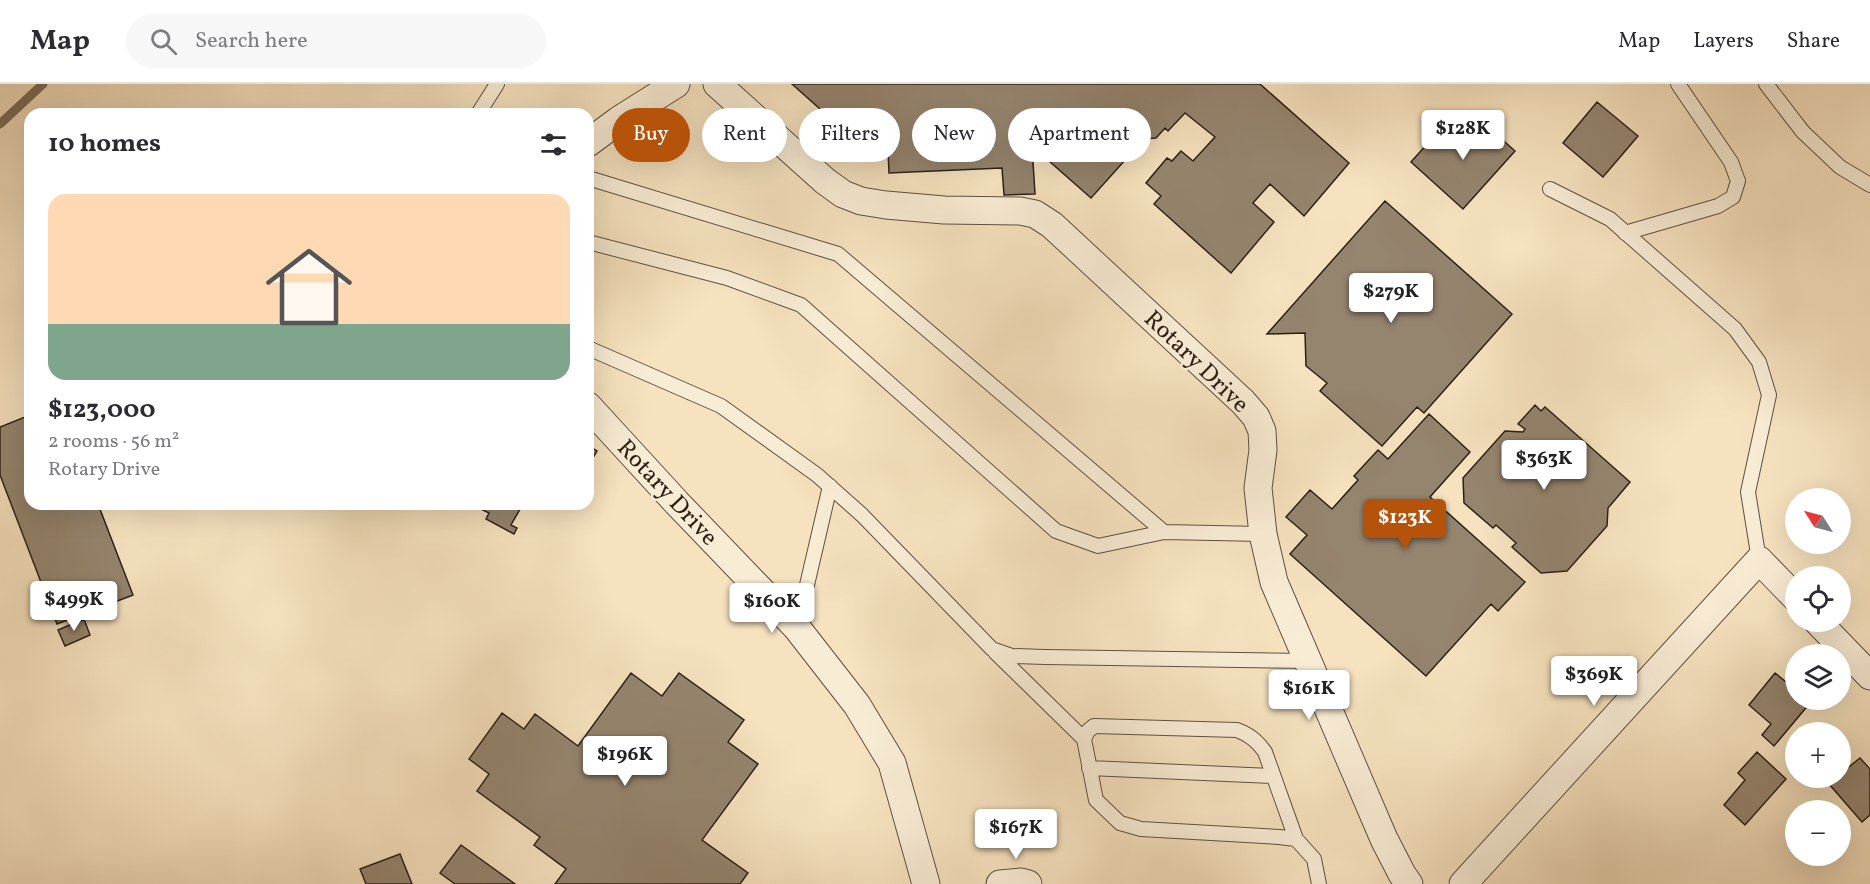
<!DOCTYPE html>
<html lang="en">
<head>
<meta charset="utf-8">
<style>
  :root { --surface:#fff; --page:#f7f7f7; --text:#2b2b33; --muted:#7c7c81; --line:#e1e1e2; --accent:#b45309 }
  body { margin:0; font-family:Vollkorn,serif; background:var(--page); color:var(--text); height:100vh; display:flex; flex-direction:column; font-size:22px; white-space:nowrap }
  * { box-sizing:border-box; margin:0 }
  p { font-size:20px; color:var(--muted) }
  .icon { flex:none; width:33px; height:33px; fill:none; stroke:currentColor; stroke-width:2; stroke-linecap:round; stroke-linejoin:round }
  .map { position:relative; flex:1; overflow:hidden }
  .details { position:absolute; left:24px; top:24px; width:570px; height:402px; display:flex; flex-direction:column; background:var(--surface); border-radius:18px; box-shadow:0 6px 24px #0002 }
  .details>* { flex:none }
  .top-card { position:absolute; left:612px; top:24px; width:570px; height:54px; display:flex; gap:12px }
  .needle { width:39px; rotate:306deg }
  .controls { position:absolute; left:1785px; top:404px; display:grid; gap:12px }
  .controls a { display:grid; place-items:center; width:66px; height:66px; border-radius:50%; background:var(--surface); box-shadow:0 6px 24px #0002; font-size:30px }
  .price { position:absolute; translate:-50% -51px; padding:0 14px; border-radius:6px; background:#fff; color:#222; font-size:20px; line-height:39px; filter:drop-shadow(0 2px 3px #0008) }
  .price::after { content:''; position:absolute; left:50%; top:36px; width:18px; height:14px; margin-left:-9px; background:inherit; clip-path:polygon(0 0,100% 0,50% 100%) }
  .price.selected { background:var(--accent); color:#fff }
  ul { padding:0; list-style:none }
  li { display:grid; align-content:center; gap:12px; height:318px; padding:0 24px }
  li span { display:grid; place-items:center; height:186px; border-radius:18px; color:#555 }
  li>.icon { margin-inline-start:auto }
  span .icon { width:108px; height:108px; fill:#fffc; stroke-width:1 }
  li b { font-size:26px }
  h2 { display:flex; justify-content:space-between; align-items:center; height:72px; padding:0 24px; font-size:26px }
  .pill { padding:0 21px; border-radius:27px; background:var(--surface); box-shadow:0 6px 24px #0002; font-size:21px; line-height:54px }
  .pill.selected { background:var(--accent); color:#fff }
  header { display:flex; align-items:center; gap:36px; box-sizing:border-box; height:84px; padding:0 30px; background:var(--surface); border-bottom:2px solid var(--line) }
  header strong { font-size:28px }
  nav { display:flex; gap:33px; margin-inline-start:auto; font-size:21px }
  .search { width:420px; height:54px; background:var(--page); display:flex; align-items:center; gap:15px; box-sizing:border-box; padding:0 21px; border-radius:33px; color:var(--muted); font-size:22px }
  .map>svg:first-child { display:block }
  .lines { fill:none; stroke-linecap:round; stroke-linejoin:round }
  .stream { stroke:#7c6c59; stroke-width:9 }
  .building { fill:#95846e; stroke:#2c1f16; stroke-width:1.5 }
  .lane-casing { stroke:#5e5040; stroke-width:16 }
  .street-casing { stroke:#5e5040; stroke-width:29 }
  .lane { stroke:#f9ecd5; stroke-width:14 }
  .street { stroke:#f9ecd5; stroke-width:27 }
  .labels { text-anchor:middle; stroke-width:5; stroke-linejoin:round; paint-order:stroke }
  .street-label { font-size:24px; fill:#2c1f16; stroke:#f9ecd5 }
</style>
</head>
<body>
<header>
<strong>Map</strong>
<div class="search"><svg class="icon" aria-label="search" viewBox="0 0 24 24"><circle cx="10" cy="10" r="6"/><path d="M15 15l6 6"/></svg>Search here</div>
<nav><a>Map</a><a>Layers</a><a>Share</a></nav>
</header>
<div class="map">
<svg width="1870" height="800" viewBox="0 0 1870 800">
  <rect width="100%" height="100%" fill="#f6e2bf"/>
  <filter id="stains"><feTurbulence type="fractalNoise" baseFrequency=".00333" numOctaves="4"/><feColorMatrix values="0 0 0 0 .2 0 0 0 0 .09 0 0 0 0 .02 0 0 0 .5 -.17"/></filter>
  <radialGradient id="worn" r=".72"><stop offset=".6" stop-color="#630" stop-opacity="0"/><stop offset="1" stop-color="#630" stop-opacity=".3"/></radialGradient>
  <g class="lines">
    <path class="stream" d="M0 40 43 0"/>
  </g>
  <path class="building" d="M792 0H1260L1349 79 1304 132 1270 100 1253 119 1274 138 1231 189 1154 120 1161 112 1146 99 1167 74 1172 77 1181 67 1193 77 1215 53 1185 29 1168 47 1165 44 1156 54 1144 55 1091 114 1032 62 1035 110 1004 111 1002 84 889 89 887 43 879 36 857 58Z
    M1597 18 1638 52 1603 93 1563 59Z
    M1479 35 1515 67 1463 125 1411 78 1445 40 1461 54Z
    M1385 117 1512 230 1424 329 1417 323 1382 362 1320 307 1327 299 1306 282 1305 249 1267 250Z
    M1535 321 1541 327 1545 323 1630 398 1608 424 1607 442 1567 487 1541 489 1512 463 1516 459 1496 441 1493 444 1464 419 1463 394 1505 347 1523 348 1525 345 1518 340Z
    M1429 330 1470 368 1430 413 1525 498 1498 527 1491 520 1426 592 1290 470 1307 451 1286 433 1310 406 1332 425 1358 396 1354 392 1378 366 1388 375Z
    M30 331V420H98L133 511 57 540 0 391V343Z
    M588 361 597 367 588 382Z
    M523 420 511 441 517 444 514 450 486 435 489 429 473 421Z
    M84 535 90 551 65 562 58 546Z
    M631 589 662 612 679 589 744 636 728 658 758 680 702 756 748 789 740 800H555L566 785 534 761 540 753 477 707 489 690 469 675 502 629 524 645 535 630 578 662Z
    M1775 589 1796 606V615H1806L1810 619 1774 662 1762 651 1771 640 1749 621Z
    M1757 668 1786 695 1745 741 1724 721 1745 696 1738 689Z
    M1860 674 1870 685V731L1862 738 1829 700 1838 693H1840V690Z
    M461 761 515 800H455L440 789Z
    M400 770 412 800H366L360 785Z"/>
  <g class="lines">
    <g class="lane-casing">
      <path id="lane" d="M1766 0 1803 48 1840 83 1870 101
        M478 30 497 0
        M588 94 838 170 1164 448
        M1550 105 1610 135 1735 245 1759 278 1769 311 1748 408 1759 476
        M1625 149 1718 122 1733 113 1738 97 1731 78 1678 0
        M588 158 727 194 801 221 1056 447 1098 462 1164 448 1263 450
        M588 264 721 322 817 391 862 431 992 565 1012 572 1045 573 1308 577
        M797 544 830 402
        M995 568 1084 655
        M1089 684 1273 692
        M1296 755 1279 753 1141 745 1120 739 1096 716 1084 655 1088 647 1094 642 1237 646C1250 651 1257 657 1265 668L1296 755 1314 775 1319 800"/>
    </g>
    <g class="street-casing">
      <path id="street" d="M717 0 825 97 843 110 861 117 886 121 944 126 1020 127 1035 130 1052 141 1243 318 1256 333 1262 347 1263 366 1258 404 1263 450 1274 498 1384 755 1402 790 1409 800
        M588 59 619 36 676 0
        M588 322 677 419 797 544 857 621 892 679 926 800
        M1817 537 1870 592
        M1000 800 1021 798 1028 800
        M1463 800 1759 476 1796 514"/>
    </g>
    <use href="#lane" class="lane"/>
    <use href="#street" class="street"/>
  </g>
  <g class="labels">
    <g class="street-label">
      <text transform="translate(1197 277) rotate(44)" y="8">Rotary Drive</text>
      <text transform="translate(668 408) rotate(47)" y="8">Rotary Drive</text>
    </g>
  </g>
  <rect width="100%" height="100%" filter="url(#stains)"/>
  <rect width="100%" height="100%" fill="url(#worn)"/>
</svg>
<div class="controls">
<a><svg class="needle" viewBox="-14 -14 28 28"><path d="M0-13l5 13h-10z" fill="#e53935"/><path d="M0 13l5-13h-10z" fill="#7c7c81"/></svg></a>
<a><svg class="icon" aria-label="locate" viewBox="0 0 24 24"><circle cx="12" cy="12" r="6"/><path d="M12 2v4M12 18v4M2 12h4M18 12h4"/></svg></a>
<a><svg class="icon" aria-label="layers" viewBox="0 0 24 24"><path d="M12 4l9 5-9 5-9-5zM3 14l9 5 9-5"/></svg></a>
<a>+</a>
<a>−</a>
</div>
<b class="price" style="left:1463px;top:77px">$128K</b>
<b class="price" style="left:1391px;top:240px">$279K</b>
<b class="price" style="left:1544px;top:407px">$363K</b>
<b class="price selected" style="left:1405px;top:466px">$123K</b>
<b class="price" style="left:74px;top:548px">$499K</b>
<b class="price" style="left:772px;top:550px">$160K</b>
<b class="price" style="left:1594px;top:623px">$369K</b>
<b class="price" style="left:1309px;top:637px">$161K</b>
<b class="price" style="left:625px;top:703px">$196K</b>
<b class="price" style="left:1016px;top:776px">$167K</b>
<div class="top-card">
<a class="pill selected">Buy</a>
<a class="pill">Rent</a>
<a class="pill">Filters</a>
<a class="pill">New</a>
<a class="pill">Apartment</a>
</div>
<section class="details">
<h2>10 homes<svg class="icon" aria-label="filters" viewBox="0 0 24 24"><path d="M4 7h16M4 17h16"/><circle cx="9" cy="7" r="2"/><circle cx="15" cy="17" r="2"/></svg></h2>
<ul>
<li><span style="background:linear-gradient(#ffd9b3 70%,#7fa58c 0)"><svg class="icon" aria-label="home" viewBox="0 0 24 24"><path d="M3 11l9-7 9 7M6 9v11h12V9"/></svg></span><div><b>$123,000</b><p>2 rooms · 56 m²</p><p>Rotary Drive</p></div></li>
</ul>
</section>
</div>
</body>
</html>
